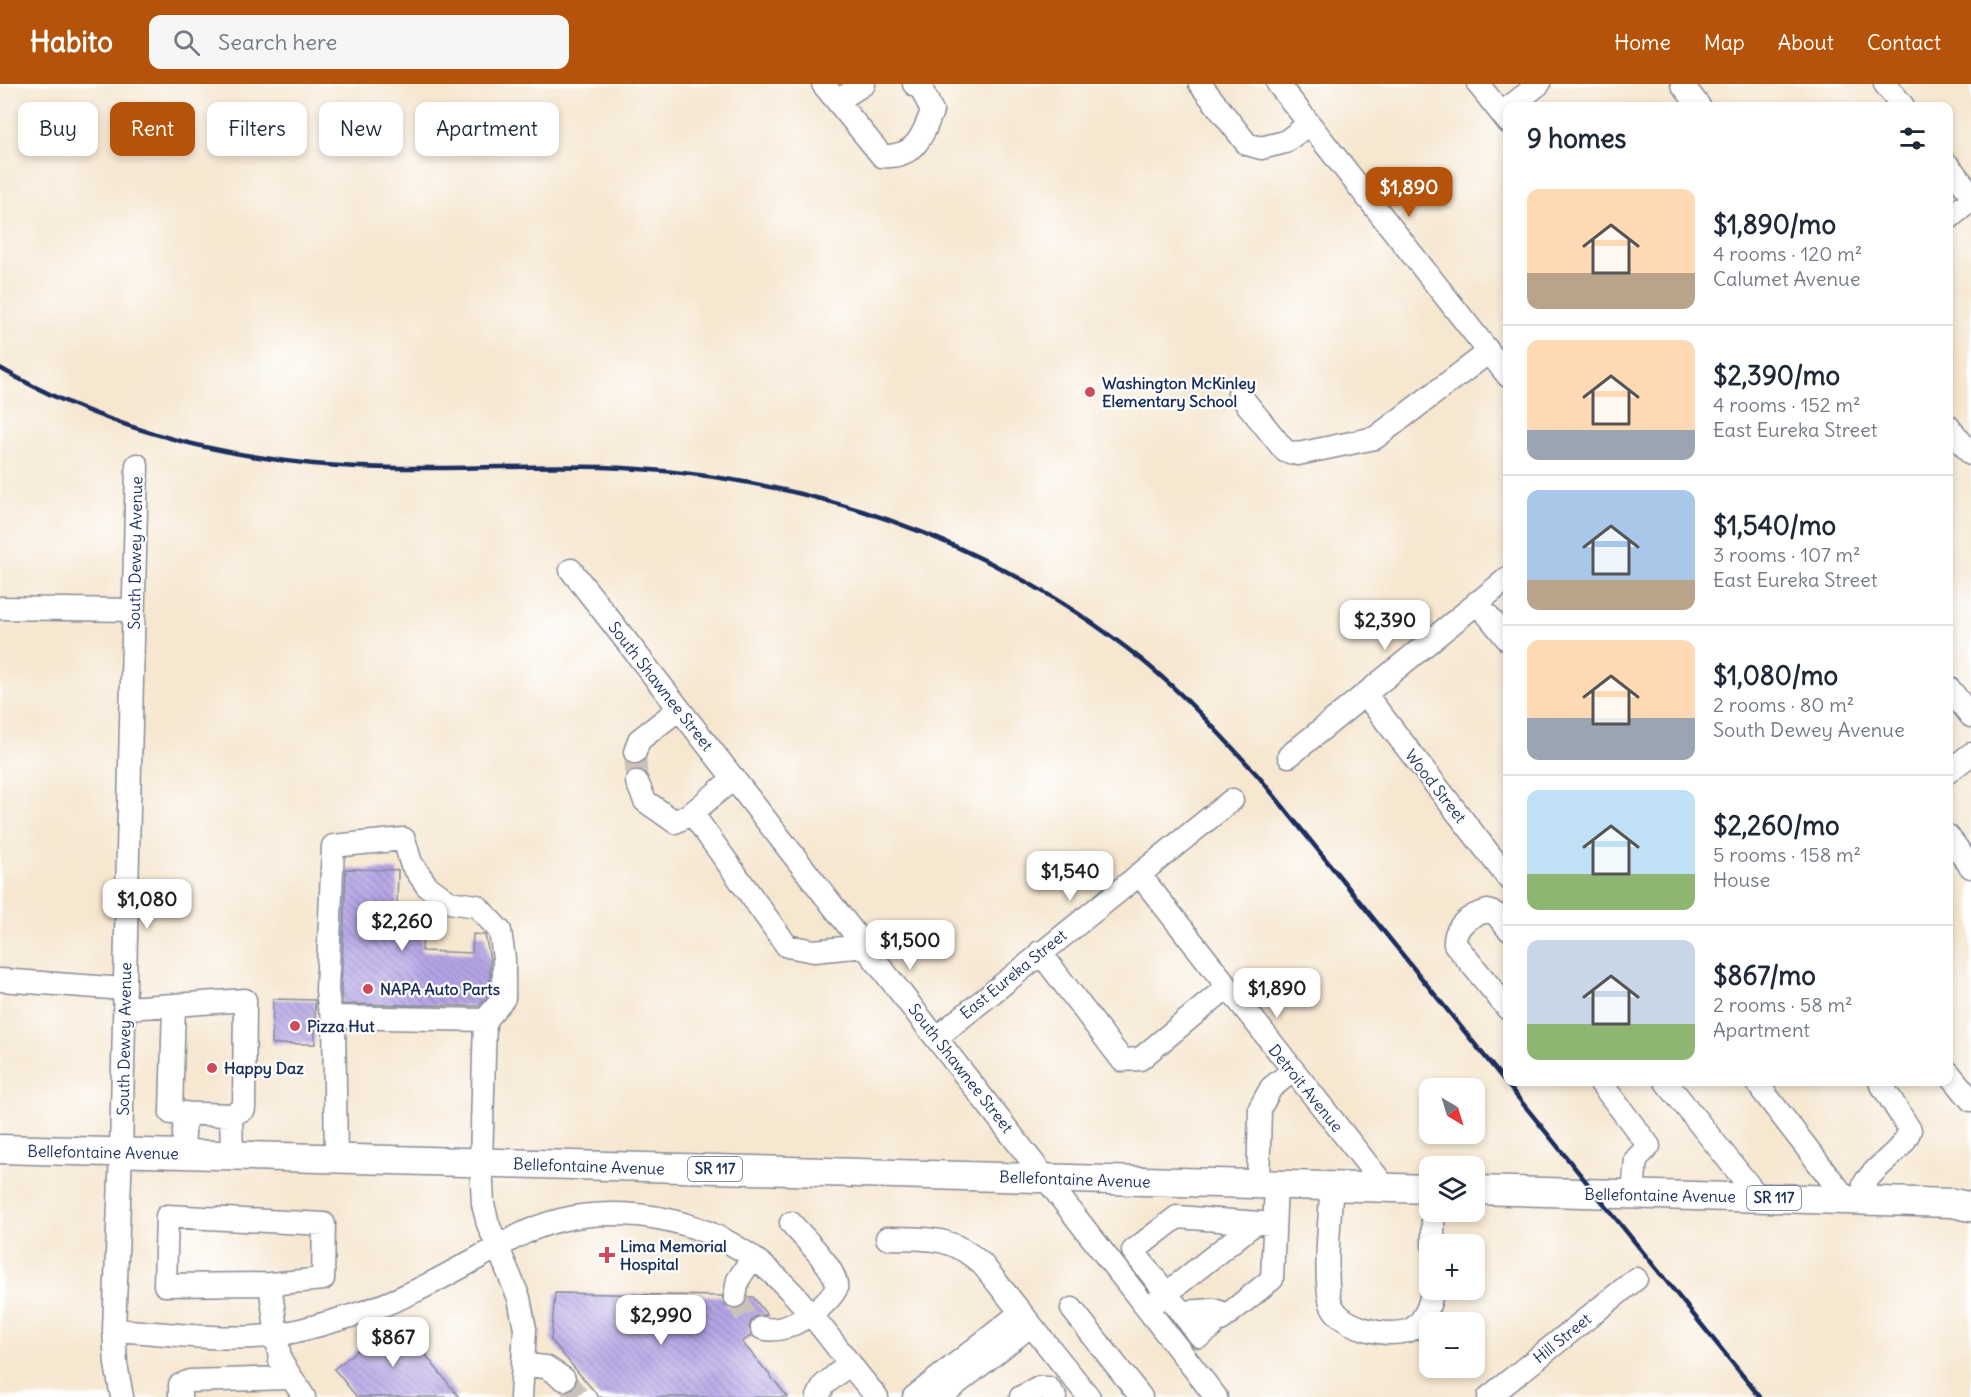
<!DOCTYPE html>
<html lang="en">
<head>
<meta charset="utf-8">
<style>
  :root { --surface:#fff; --page:#f6f6f7; --text:#1f2937; --muted:#747a83; --line:#e0e1e3; --accent:#b45309 }
  body { margin:0; font-family:Delius,sans-serif; background:var(--page); color:var(--text); height:100vh; display:flex; flex-direction:column; font-size:22px; white-space:nowrap }
  * { box-sizing:border-box; margin:0 }
  p { font-size:20px; color:var(--muted) }
  .icon { flex:none; width:33px; height:33px; fill:none; stroke:currentColor; stroke-width:2; stroke-linecap:round; stroke-linejoin:round }
  .map { position:relative; flex:1; overflow:hidden }
  .sheet { position:absolute; left:1503px; top:18px; width:450px; height:984px; display:flex; flex-direction:column; background:var(--surface); border-radius:12px; box-shadow:0 3px 9px #0003 }
  .sheet>* { flex:none }
  .hud { position:absolute; left:18px; top:18px; width:570px; height:54px; display:flex; gap:12px }
  .needle { width:39px; rotate:142deg }
  .tools { position:absolute; left:1419px; top:994px; display:grid; gap:12px }
  .tools a { display:grid; place-items:center; width:66px; height:66px; border-radius:12px; background:var(--surface); box-shadow:0 3px 9px #0003; font-size:30px }
  .price { position:absolute; translate:-50% -51px; padding:0 14px; border-radius:12px; background:#fff; color:#222; font-size:20px; line-height:39px; filter:drop-shadow(0 2px 3px #0008) }
  .price::after { content:''; position:absolute; left:50%; top:36px; width:18px; height:14px; margin-left:-9px; background:inherit; clip-path:polygon(0 0,100% 0,50% 100%) }
  .price.on { background:var(--accent); color:#fff }
  ul { padding:0; list-style:none }
  li { display:flex; align-items:center; gap:18px; height:150px; padding:0 24px }
  li+li { border-top:2px solid var(--line) }
  li span { display:grid; place-items:center; flex:none; width:168px; height:120px; border-radius:12px; color:#555 }
  li>.icon { margin-inline-start:auto }
  span .icon { width:72px; height:72px; fill:#fffc; stroke-width:1 }
  li b { font-size:26px }
  h2 { display:flex; justify-content:space-between; align-items:center; height:72px; padding:0 24px; font-size:26px }
  .pill { padding:0 21px; border-radius:12px; background:var(--surface); box-shadow:0 3px 9px #0003; font-size:21px; line-height:54px }
  .pill.on { background:var(--accent); color:#fff }
  header { display:flex; align-items:center; gap:36px; box-sizing:border-box; height:84px; padding:0 30px; background:var(--accent); color:#fff }
  header strong { font-size:28px }
  nav { display:flex; gap:33px; margin-inline-start:auto; font-size:21px }
  .search { width:420px; height:54px; background:var(--page); display:flex; align-items:center; gap:15px; box-sizing:border-box; padding:0 21px; border-radius:12px; color:var(--muted); font-size:22px }
  .map>svg:first-child { display:block }
  .building { fill:url(#building-back-hatch) }
  .lines { fill:none; stroke-linecap:round; stroke-linejoin:round }
  .minor-tunnel { stroke:#cac2b9; stroke-width:22; stroke-dasharray:22 11; stroke-linecap:butt }
  .minor-casing { stroke:#888b97; stroke-width:25 }
  .major-casing { stroke:#888b97; stroke-width:31 }
  .minor { stroke:#fff; stroke-width:22 }
  .major { stroke:#fff; stroke-width:28 }
  .rail { stroke:#1b2f5e; stroke-width:4.5 }
  .poi-dot { fill:#d1495b; stroke:#fff; stroke-width:2 }
  .labels { text-anchor:middle; stroke-width:4.5; stroke-linejoin:round; paint-order:stroke }
  .shield { fill:#fff; stroke:#5f6d8e; stroke-width:1.5 }
  .shield-label { font-size:15px; font-weight:bold; fill:#1b2f5e }
  .poi-label { font-size:16px; font-weight:bold; fill:#1b2f5e; stroke:#fff; text-anchor:start }
  .street-label { font-size:16px; fill:#1b2f5e; stroke:#fff }
</style>
</head>
<body>
<header>
<strong>Habito</strong>
<div class="search"><svg class="icon" aria-label="search" viewBox="0 0 24 24"><circle cx="10" cy="10" r="6"/><path d="M15 15l6 6"/></svg>Search here</div>
<nav><a>Home</a><a>Map</a><a>About</a><a>Contact</a></nav>
</header>
<div class="map">
<svg width="1971" height="1313" viewBox="0 0 1971 1313">
  <defs>
    <pattern id="building-back-hatch" width="6" height="6" patternUnits="userSpaceOnUse" patternTransform="scale(1.5)"><rect width="6" height="6" fill="#b6a5e6"/><path d="M-1 5l2 2M0 0l6 6M5-1l2 2" fill="none" stroke="#9387be"/></pattern>
  </defs>
  <rect width="100%" height="100%" fill="#fff"/>
  <filter id="ink" filterUnits="userSpaceOnUse"><feTurbulence type="fractalNoise" baseFrequency=".0167" numOctaves="2"/><feDisplacementMap in="SourceGraphic" scale="12" xChannelSelector="R" yChannelSelector="G"/><feConvolveMatrix kernelMatrix="1 2 1 2 8 2 1 2 1" color-interpolation-filters="sRGB"/></filter>
  <filter id="wash" filterUnits="userSpaceOnUse"><feTurbulence type="fractalNoise" baseFrequency=".008" numOctaves="4" result="noise"/><feDisplacementMap in="SourceGraphic" scale="24" xChannelSelector="R" yChannelSelector="G"/><feGaussianBlur stdDeviation="1.35" result="paint"/><feColorMatrix in="noise" values="0 0 0 0 0 0 0 0 0 0 0 0 0 0 0 0 0 1.4 0 .05"/><feComposite in="paint" operator="in"/></filter>
  <g filter="url(#wash)">
    <rect width="100%" height="100%" fill="#f6e7d0"/>
    <g id="blocks">
      <path class="building" d="M346 785 398 786 397 822 424 823 422 867 472 869 473 850 485 851 490 875V909L479 922 342 920 341 905Z
        M273 915 315 916V960H272Z
        M555 1209 722 1212 726 1222 733 1225 740 1224 749 1213H753L767 1231H758L752 1235 749 1243 751 1252 742 1258 788 1313H599L551 1256Z
        M397 1234 436 1284 459 1313H357L334 1285Z"/>
    </g>
  </g>
  <g filter="url(#ink)">
    <use href="#blocks" fill-opacity="0" stroke="#888b97" stroke-width="1.5"/>
    <g class="lines">
      <path class="minor-tunnel" d="M635 668 637 698
        M735 1212 747 1235 762 1244
        M564 1295 578 1313"/>
      <g class="minor-casing">
        <path id="minor" d="M823 0 882 72C914 74 922 54 932 27L922 6 914 0
          M1200 0 1247 60 1261 64 1285 58 1309 40
          M1278 0 1508 292
          M1478 0 1508 38
          M1682 0 1699 22
          M1885 0 1903 22
          M837 17 864 0
          M1511 22 1539 0
          M1948 81 1971 110
          M1948 135 1971 116
          M1239 310 1285 367 1298 370 1375 354 1489 268
          M1948 342 1971 370
          M571 486 1216 1313
          M1477 518 1508 556
          M0 524 132 526
          M1948 603 1971 632
          M1365 610 1508 794
          M635 668 639 656 679 625
          M1289 672 1508 494
          M1948 688 1971 670
          M734 694 692 729 787 862 814 867 864 862
          M637 698 645 717 675 738 692 729
          M1948 752 1971 783
          M1139 790 1386 1104
          M1508 845 1496 830 1488 827C1471 831 1454 841 1455 860L1508 925
          M1040 868 1122 976 1140 975 1226 904
          M0 896 125 905
          M125 924 174 921
          M334 933 329 923 327 906 333 762 404 755 411 779 427 802 449 818 477 822 500 847 504 874V914L485 936
          M936 954 1232 716
          M1948 988 1971 1016
          M1600 998 1649 1062 1636 1075 1633 1110
          M1666 998 1759 1114
          M1756 998 1847 1116
          M231 1031 171 1029 174 921 245 916 244 1025 231 1031 232 1071
          M183 1070 185 1029
          M336 1075 334 933 485 936 481 1079 483 1120 488 1140 519 1214 525 1245 521 1313
          M1258 1100 1260 1024 1271 1004 1292 987
          M1332 1102C1330 1126 1323 1202 1332 1222 1343 1244 1384 1253 1407 1247 1423 1242 1431 1220 1432 1206
          M1867 1117 1864 1100C1877 1079 1902 1069 1910 1046L1880 998
          M1433 1128V1161
          M887 1154C928 1155 950 1151 982 1180L1089 1313
          M270 1200 165 1201 167 1132 324 1140 323 1195 270 1200 280 1276 304 1313
          M735 1212 738 1196 752 1174
          M1156 1218 1254 1140
          M1072 1225 1141 1313
          M1182 1228 1214 1226 1228 1231
          M1221 1236 1272 1195 1276 1100
          M762 1244C785 1252 824 1225 836 1205 840 1188 802 1152 791 1139
          M1211 1244 1200 1252 1133 1167 1177 1133 1274 1140
          M114 1246C167 1249 223 1258 277 1251 301 1247 327 1239 351 1232 410 1215 460 1183 514 1154 581 1117 671 1125 735 1162 796 1197 832 1262 877 1313
          M524 1281 546 1283 564 1295
          M122 1313 116 1280 114 1246 121 1068 137 381
          M180 1313V1301L190 1297 290 1294
          M818 1313 824 1301 850 1279
          M914 1313 1020 1229
          M940 1313 1030 1242
          M1021 1313 1039 1304H1048L1055 1313
          M1489 1313 1636 1195"/>
      </g>
      <g class="major-casing">
        <path id="major" d="M0 1065 1430 1105
          M1474 1106 1953 1119 1971 1123"/>
      </g>
      <use href="#minor" class="minor"/>
      <use href="#major" class="major"/>
      <path class="rail" d="M0 284C94 339 205 370 313 380 409 389 506 380 602 383 800 390 987 452 1142 576 1185 611 1222 652 1259 693L1760 1313"/>
    </g>
  </g>
  <g class="poi-dot">
    <circle cx="1090" cy="308" r="6"/>
    <circle cx="368" cy="905" r="6"/>
    <circle cx="295" cy="942" r="6"/>
    <circle cx="212" cy="984" r="6"/>
    <path d="M604 1162h6v6h6v6h-6v6h-6v-6h-6v-6h6z"/>
  </g>
  <g class="labels">
    <g class="shield">
      <rect x="688" y="1073" width="54" height="24" rx="4.5"/>
      <rect x="1747" y="1102" width="54" height="24" rx="4.5"/>
    </g>
    <g class="shield-label">
      <text x="715" y="1090">SR 117</text>
      <text x="1774" y="1119">SR 117</text>
    </g>
    <g class="poi-label">
      <text x="1102" y="305">Washington McKinley<tspan x="1102" dy="18">Elementary School</tspan></text>
      <text x="380" y="911">NAPA Auto Parts</text>
      <text x="307" y="948">Pizza Hut</text>
      <text x="224" y="990">Happy Daz</text>
      <text x="620" y="1168">Lima Memorial<tspan x="620" dy="18">Hospital</tspan></text>
    </g>
    <g class="street-label">
      <text transform="translate(135 469) rotate(-89)" y="6">South Dewey Avenue</text>
      <text transform="translate(661 602) rotate(52)" y="6">South Shawnee Street</text>
      <text transform="translate(1436 702) rotate(52)" y="6">Wood Street</text>
      <text transform="translate(1013 890) rotate(-39)" y="6">East Eureka Street</text>
      <text transform="translate(124 955) rotate(-89)" y="6">South Dewey Avenue</text>
      <text transform="translate(961 984) rotate(52)" y="6">South Shawnee Street</text>
      <text transform="translate(1306 1004) rotate(51)" y="6">Detroit Avenue</text>
      <text transform="translate(103 1068) rotate(1)" y="6">Bellefontaine Avenue</text>
      <text transform="translate(589 1082) rotate(2)" y="6">Bellefontaine Avenue</text>
      <text transform="translate(1075 1095) rotate(2)" y="6">Bellefontaine Avenue</text>
      <text transform="translate(1660 1111) rotate(1)" y="6">Bellefontaine Avenue</text>
      <text transform="translate(1562 1254) rotate(-39)" y="6">Hill Street</text>
    </g>
  </g>
</svg>
<div class="tools">
<a><svg class="needle" viewBox="-14 -14 28 28"><path d="M0-13l5 13h-10z" fill="#e53935"/><path d="M0 13l5-13h-10z" fill="#747a83"/></svg></a>
<a><svg class="icon" aria-label="layers" viewBox="0 0 24 24"><path d="M12 4l9 5-9 5-9-5zM3 14l9 5 9-5"/></svg></a>
<a>+</a>
<a>−</a>
</div>
<b class="price on" style="left:1409px;top:134px">$1,890</b>
<b class="price" style="left:1385px;top:567px">$2,390</b>
<b class="price" style="left:1070px;top:818px">$1,540</b>
<b class="price" style="left:147px;top:846px">$1,080</b>
<b class="price" style="left:402px;top:868px">$2,260</b>
<b class="price" style="left:910px;top:887px">$1,500</b>
<b class="price" style="left:1277px;top:935px">$1,890</b>
<b class="price" style="left:661px;top:1262px">$2,990</b>
<b class="price" style="left:393px;top:1284px">$867</b>
<div class="hud">
<a class="pill">Buy</a>
<a class="pill on">Rent</a>
<a class="pill">Filters</a>
<a class="pill">New</a>
<a class="pill">Apartment</a>
</div>
<section class="sheet">
<h2>9 homes<svg class="icon" aria-label="filters" viewBox="0 0 24 24"><path d="M4 7h16M4 17h16"/><circle cx="9" cy="7" r="2"/><circle cx="15" cy="17" r="2"/></svg></h2>
<ul>
<li><span style="background:linear-gradient(#ffd9b3 70%,#b9a48a 0)"><svg class="icon" aria-label="home" viewBox="0 0 24 24"><path d="M3 11l9-7 9 7M6 9v11h12V9"/></svg></span><div><b>$1,890/mo</b><p>4 rooms · 120 m²</p><p>Calumet Avenue</p></div></li>
<li><span style="background:linear-gradient(#ffd9b3 75%,#9aa5b1 0)"><svg class="icon" aria-label="home" viewBox="0 0 24 24"><path d="M3 11l9-7 9 7M6 9v11h12V9"/></svg></span><div><b>$2,390/mo</b><p>4 rooms · 152 m²</p><p>East Eureka Street</p></div></li>
<li><span style="background:linear-gradient(#a9c7e8 75%,#b9a48a 0)"><svg class="icon" aria-label="home" viewBox="0 0 24 24"><path d="M3 11l9-7 9 7M6 9v11h12V9"/></svg></span><div><b>$1,540/mo</b><p>3 rooms · 107 m²</p><p>East Eureka Street</p></div></li>
<li><span style="background:linear-gradient(#ffd9b3 65%,#9aa5b1 0)"><svg class="icon" aria-label="home" viewBox="0 0 24 24"><path d="M3 11l9-7 9 7M6 9v11h12V9"/></svg></span><div><b>$1,080/mo</b><p>2 rooms · 80 m²</p><p>South Dewey Avenue</p></div></li>
<li><span style="background:linear-gradient(#bfe0f5 70%,#8fb573 0)"><svg class="icon" aria-label="home" viewBox="0 0 24 24"><path d="M3 11l9-7 9 7M6 9v11h12V9"/></svg></span><div><b>$2,260/mo</b><p>5 rooms · 158 m²</p><p>House</p></div></li>
<li><span style="background:linear-gradient(#c9d6e8 70%,#8fb573 0)"><svg class="icon" aria-label="home" viewBox="0 0 24 24"><path d="M3 11l9-7 9 7M6 9v11h12V9"/></svg></span><div><b>$867/mo</b><p>2 rooms · 58 m²</p><p>Apartment</p></div></li>
</ul>
</section>
</div>
</body>
</html>
